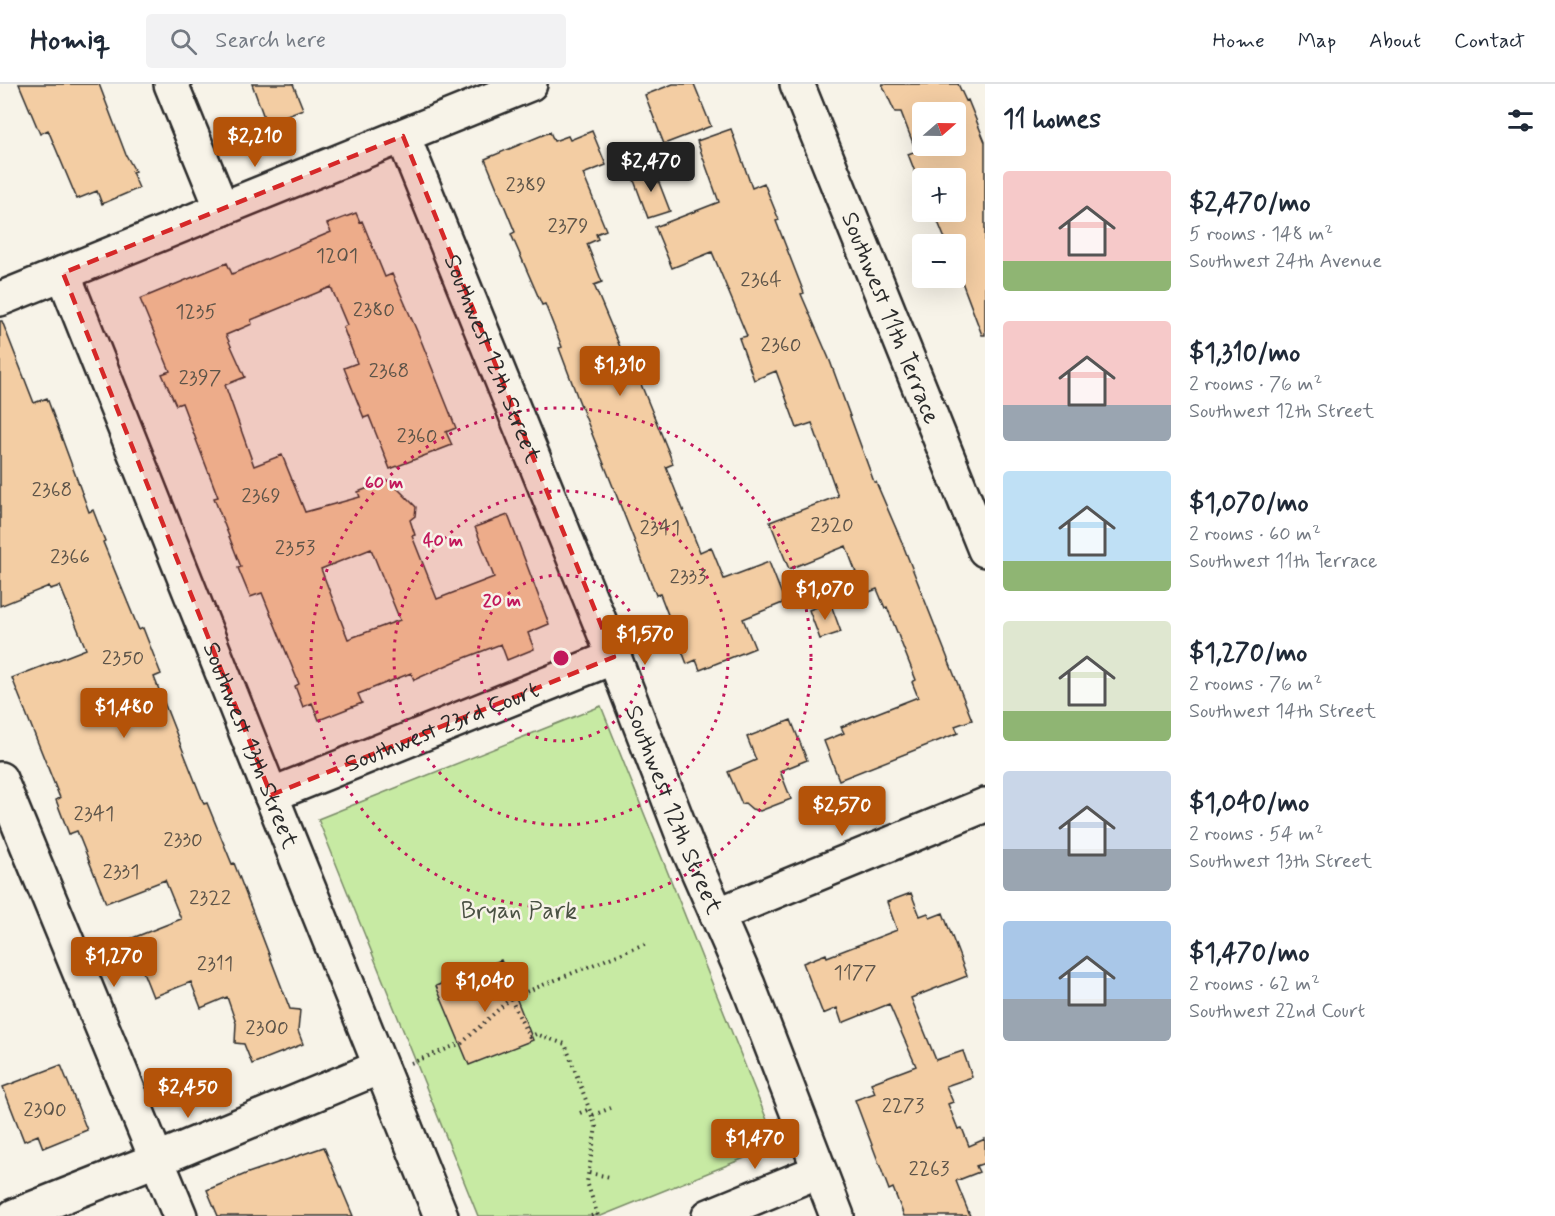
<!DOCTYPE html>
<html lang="en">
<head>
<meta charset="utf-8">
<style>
  :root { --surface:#fff; --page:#f2f2f3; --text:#1f2937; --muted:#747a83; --line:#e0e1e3; --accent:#b45309 }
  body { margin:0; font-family:Mynerve,sans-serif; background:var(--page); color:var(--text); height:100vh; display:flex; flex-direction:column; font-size:22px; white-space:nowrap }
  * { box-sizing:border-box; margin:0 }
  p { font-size:20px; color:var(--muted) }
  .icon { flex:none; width:33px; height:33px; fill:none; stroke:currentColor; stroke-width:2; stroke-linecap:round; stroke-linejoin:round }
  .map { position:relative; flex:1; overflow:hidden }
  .sheet { display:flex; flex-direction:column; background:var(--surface); width:570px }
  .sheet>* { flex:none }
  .needle { width:39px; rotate:70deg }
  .fabs { position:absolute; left:912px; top:18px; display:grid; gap:12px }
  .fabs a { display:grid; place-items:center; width:54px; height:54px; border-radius:6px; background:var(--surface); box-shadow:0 6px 24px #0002; font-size:30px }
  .price { position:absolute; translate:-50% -51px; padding:0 14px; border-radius:6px; background:var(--accent); color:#fff; font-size:20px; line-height:39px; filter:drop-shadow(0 2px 3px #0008) }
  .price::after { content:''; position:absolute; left:50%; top:36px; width:18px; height:14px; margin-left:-9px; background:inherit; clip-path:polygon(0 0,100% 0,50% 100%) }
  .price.on { background:#222; color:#fff }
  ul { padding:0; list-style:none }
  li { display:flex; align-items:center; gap:18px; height:150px; padding:0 18px }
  li span { display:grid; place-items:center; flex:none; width:168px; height:120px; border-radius:6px; color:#555 }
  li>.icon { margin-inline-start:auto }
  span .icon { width:72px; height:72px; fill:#fffc; stroke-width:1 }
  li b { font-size:26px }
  h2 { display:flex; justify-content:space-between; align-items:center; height:72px; padding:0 18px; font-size:26px }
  header { display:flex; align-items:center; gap:36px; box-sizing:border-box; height:84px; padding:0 30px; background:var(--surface); border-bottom:2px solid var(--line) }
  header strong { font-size:28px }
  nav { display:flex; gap:33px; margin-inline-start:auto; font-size:21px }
  .search { width:420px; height:54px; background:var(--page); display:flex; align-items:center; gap:15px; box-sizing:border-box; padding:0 21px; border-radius:6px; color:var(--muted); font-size:22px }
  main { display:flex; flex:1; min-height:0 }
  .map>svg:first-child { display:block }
  .green { fill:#c7eaa3; stroke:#798a67; stroke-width:1.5 }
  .building { fill:#f3cda3; stroke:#2b2b2b; stroke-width:1.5; fill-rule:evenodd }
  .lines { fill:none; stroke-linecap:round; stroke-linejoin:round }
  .minor-casing { stroke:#2b2b2b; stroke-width:38 }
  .path { stroke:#2b2b2b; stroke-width:4; stroke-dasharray:1.5 4.5; stroke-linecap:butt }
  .minor { stroke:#f7f3e8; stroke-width:33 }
  .marked { fill:#d62828; fill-opacity:0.2; stroke:#d62828; stroke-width:4.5; stroke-dasharray:12 8; stroke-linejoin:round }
  .ring { fill:none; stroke:#c2185b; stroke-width:3; stroke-dasharray:3 6 }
  .labels { text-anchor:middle; stroke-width:5; stroke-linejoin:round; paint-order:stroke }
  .number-label { font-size:21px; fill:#5d5449 }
  .street-label { font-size:24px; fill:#2b2b2b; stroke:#f7f3e8 }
  .park-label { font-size:24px; fill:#4a5143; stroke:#f7f3e8 }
  .centre { fill:#c2185b; stroke:#f7f3e8; stroke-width:3 }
  .ring-label { font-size:18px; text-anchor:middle; font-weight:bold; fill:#c2185b; stroke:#f7f3e8; stroke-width:5; stroke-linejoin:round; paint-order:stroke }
</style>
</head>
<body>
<header>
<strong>Homiq</strong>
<div class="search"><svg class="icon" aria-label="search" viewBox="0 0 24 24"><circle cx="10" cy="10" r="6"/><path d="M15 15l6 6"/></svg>Search here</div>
<nav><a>Home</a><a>Map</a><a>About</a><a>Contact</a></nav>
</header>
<main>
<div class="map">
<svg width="985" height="1132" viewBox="0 0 985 1132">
  <rect width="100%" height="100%" fill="#f7f3e8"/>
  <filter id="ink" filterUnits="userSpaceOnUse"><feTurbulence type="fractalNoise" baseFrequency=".0167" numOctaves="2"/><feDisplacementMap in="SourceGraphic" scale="12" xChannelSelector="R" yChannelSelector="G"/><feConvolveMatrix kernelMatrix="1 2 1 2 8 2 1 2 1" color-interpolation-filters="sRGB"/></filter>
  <g filter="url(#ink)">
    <path class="green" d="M601 622 777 1061 601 1132H478L318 735Z"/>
    <path class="building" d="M19 0H99L126 71 135 87 132 88 139 104 102 120 97 107 77 115 48 46 40 50Z
      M252 0H293L303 25 266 39Z
      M673 0H694L711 42 664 60 645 11Z
      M882 0H958L966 17 968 16 985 58V251H982L956 182V160H947L934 128H931H956V94H922V106L908 70 916 67 901 28H895ZM922 28H956V62H922Z
      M731 45 752 104 764 99 779 136 776 137 804 209 801 210 830 277 874 398H876L901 456 972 636 955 642 958 649 839 696 824 657 844 649 841 643 918 613 912 598 916 596 887 523 885 524 877 505 864 510 846 462 789 485 770 438 838 412 812 339 797 344 776 287 754 296 739 254 747 252 712 168 672 184 655 143 719 118 697 57Z
      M592 47 606 81 583 90 606 146 596 150 598 155 587 160 602 198 594 201 623 270 627 269 636 288 669 369 673 380 666 383 700 468 711 463 724 495 769 478 785 518 743 535 755 564 700 586 696 576 687 580 660 510 656 511 577 312 559 264 562 263 545 220 542 221 511 150 515 148 485 75 550 48 554 57 568 52 570 56Z
      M653 83 670 127 648 134 632 91Z
      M356 129 360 138 362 137 385 193 392 190 420 254 456 344 446 348 452 361 390 385 369 332 364 334 344 284 357 279 343 243 347 241 331 203 251 236 252 240 226 251 245 293 225 301 254 382 282 371 305 428 360 413 358 408 389 396 416 423 415 432 410 436 415 451 412 452 437 515 494 493 475 443 508 431 549 540 528 549 534 565 507 576 501 560 454 578 414 596 411 589 358 610 362 619 319 636 312 619 303 623 295 602 299 600 262 509 250 513 238 484 241 483 214 414 218 413 182 319 176 321 162 290 170 287 140 215 227 179 232 190 331 148 327 140ZM371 465 400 536 348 555 321 485Z
      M0 237H2L34 319 47 314 89 428 93 426 105 457 103 458 139 546 143 544 161 590 154 593 204 720 207 719 232 780 234 779 290 925 300 926 298 947 303 960 252 980 244 960 235 959 236 939 227 913 201 924 191 898 153 913 130 855 181 835 165 796 106 819 77 747 69 750 56 716 60 714 12 594 86 565 60 502 50 505 49 502 0 522Z
      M830 518 841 548 820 555 809 526Z
      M791 636 807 676 780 687 791 715 760 727 752 725 745 719 742 720 728 688 756 676 747 653Z
      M911 809 920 832 928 829 930 834 943 829 967 892 911 914 936 976 963 967 972 993 946 1002 953 1018 948 1020 958 1045 962 1044 969 1062 985 1055V1079L976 1082 979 1088 956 1097 970 1132H904L893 1104 889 1106 855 1016 875 1009 871 999 916 982 889 920 842 939 837 924 823 930 803 879 826 870 827 873 897 846 887 818Z
      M501 876 533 956 469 981 436 902Z
      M61 981 87 1046 43 1064 38 1051 24 1057 3 1003Z
      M324 1063 353 1132H218L207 1106 248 1089Z"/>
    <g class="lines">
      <g class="minor-casing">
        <g id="minor">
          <path d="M171 0 222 125"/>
          <path id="s1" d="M797 0 985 466"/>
          <path id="s2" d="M403 52 614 573 687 762 748 901 837 1132"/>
          <path id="s3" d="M63 189 271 711 441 1132"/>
          <path d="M0 215 530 0"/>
          <path d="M0 695 180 1132"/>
          <path id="s4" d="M271 711 614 573"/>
          <path d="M717 831 985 721"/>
          <path d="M14 1132 178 1067 380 983"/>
          <path d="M709 1132 819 1087"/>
        </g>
      </g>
      <path class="path" d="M511 915 529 953 536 950 565 960 596 1043 587 1098 598 1132
        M411 979 462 959 511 914 647 859
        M580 1029 590 1025
        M593 1031 611 1024
        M589 1089 610 1093
        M591 1132 597 1130"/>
      <use href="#minor" class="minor"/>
    </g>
  </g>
  <path class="marked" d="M403 52 614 573 271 711 63 189Z"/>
  <g class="ring">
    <circle cx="561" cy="574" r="83"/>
    <circle cx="561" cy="574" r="167"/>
    <circle cx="561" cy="574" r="250"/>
  </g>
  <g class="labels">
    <g class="number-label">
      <text x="526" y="107">2389</text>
      <text x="568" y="148">2379</text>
      <text x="337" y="178">1201</text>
      <text x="761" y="202">2364</text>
      <text x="374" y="232">2380</text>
      <text x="196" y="234">1235</text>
      <text x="781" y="267">2360</text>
      <text x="389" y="293">2368</text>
      <text x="200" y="300">2397</text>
      <text x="417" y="358">2360</text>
      <text x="52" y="412">2368</text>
      <text x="261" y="418">2369</text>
      <text x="832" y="447">2320</text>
      <text x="660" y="450">2341</text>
      <text x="295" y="470">2353</text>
      <text x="70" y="479">2366</text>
      <text x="688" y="499">2333</text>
      <text x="123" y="580">2350</text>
      <text x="94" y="736">2341</text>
      <text x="183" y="762">2330</text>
      <text x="121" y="794">2331</text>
      <text x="210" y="820">2322</text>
      <text x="215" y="886">2311</text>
      <text x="855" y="895">1177</text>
      <text x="267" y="950">2300</text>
      <text x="903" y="1028">2273</text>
      <text x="45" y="1032">2300</text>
      <text x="929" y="1091">2263</text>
    </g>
    <g class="street-label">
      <text dy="8" stroke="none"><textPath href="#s1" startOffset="252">Southwest 11th Terrace</textPath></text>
      <text dy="8" stroke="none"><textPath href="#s2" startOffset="240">Southwest 12th Street</textPath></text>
      <text dy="8" stroke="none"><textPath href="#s4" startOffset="184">Southwest 23rd Court</textPath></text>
      <text dy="8" stroke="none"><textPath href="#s3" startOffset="508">Southwest 13th Street</textPath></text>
      <text dy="8" stroke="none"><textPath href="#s2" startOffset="726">Southwest 12th Street</textPath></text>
    </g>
    <g class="park-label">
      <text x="519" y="834">Bryan Park</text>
    </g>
  </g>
  <circle cx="561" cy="574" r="9" class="centre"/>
  <g class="ring-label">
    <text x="384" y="404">60 m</text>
    <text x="443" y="462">40 m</text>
    <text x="502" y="522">20 m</text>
  </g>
</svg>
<div class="fabs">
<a><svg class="needle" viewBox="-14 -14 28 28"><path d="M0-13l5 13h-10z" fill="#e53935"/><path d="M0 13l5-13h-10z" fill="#747a83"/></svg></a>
<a>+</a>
<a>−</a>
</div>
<b class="price" style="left:255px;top:84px">$2,210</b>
<b class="price on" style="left:651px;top:109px">$2,470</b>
<b class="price" style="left:620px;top:313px">$1,310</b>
<b class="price" style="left:825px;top:537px">$1,070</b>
<b class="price" style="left:645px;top:582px">$1,570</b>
<b class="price" style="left:124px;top:655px">$1,480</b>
<b class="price" style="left:842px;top:753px">$2,570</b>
<b class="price" style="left:114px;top:904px">$1,270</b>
<b class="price" style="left:485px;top:929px">$1,040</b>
<b class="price" style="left:188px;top:1035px">$2,450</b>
<b class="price" style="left:755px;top:1086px">$1,470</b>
</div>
<section class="sheet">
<h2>11 homes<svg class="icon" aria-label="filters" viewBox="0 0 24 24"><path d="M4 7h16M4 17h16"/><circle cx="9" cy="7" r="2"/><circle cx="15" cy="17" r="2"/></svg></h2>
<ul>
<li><span style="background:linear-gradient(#f6c9c9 75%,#8fb573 0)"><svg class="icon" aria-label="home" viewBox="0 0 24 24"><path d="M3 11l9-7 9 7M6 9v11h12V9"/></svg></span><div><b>$2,470/mo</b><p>5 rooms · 148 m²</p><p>Southwest 24th Avenue</p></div></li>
<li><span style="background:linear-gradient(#f6c9c9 70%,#9aa5b1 0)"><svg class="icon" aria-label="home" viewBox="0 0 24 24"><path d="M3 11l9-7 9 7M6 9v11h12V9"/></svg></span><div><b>$1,310/mo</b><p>2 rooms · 76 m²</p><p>Southwest 12th Street</p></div></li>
<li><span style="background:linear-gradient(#bfe0f5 75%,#8fb573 0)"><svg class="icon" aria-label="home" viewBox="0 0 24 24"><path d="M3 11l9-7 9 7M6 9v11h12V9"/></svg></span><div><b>$1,070/mo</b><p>2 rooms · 60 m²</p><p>Southwest 11th Terrace</p></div></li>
<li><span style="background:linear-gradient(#dfe7d0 75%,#8fb573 0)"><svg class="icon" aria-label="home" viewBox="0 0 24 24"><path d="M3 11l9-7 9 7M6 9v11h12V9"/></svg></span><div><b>$1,270/mo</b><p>2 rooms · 76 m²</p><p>Southwest 14th Street</p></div></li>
<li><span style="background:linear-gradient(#c9d6e8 65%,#9aa5b1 0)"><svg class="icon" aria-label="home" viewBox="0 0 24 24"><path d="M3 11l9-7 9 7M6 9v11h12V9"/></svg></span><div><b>$1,040/mo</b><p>2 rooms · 54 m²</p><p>Southwest 13th Street</p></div></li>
<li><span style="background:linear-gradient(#a9c7e8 65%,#9aa5b1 0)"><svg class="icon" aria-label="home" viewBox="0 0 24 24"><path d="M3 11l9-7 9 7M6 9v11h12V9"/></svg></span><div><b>$1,470/mo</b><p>2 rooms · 62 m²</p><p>Southwest 22nd Court</p></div></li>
</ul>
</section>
</main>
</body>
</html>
